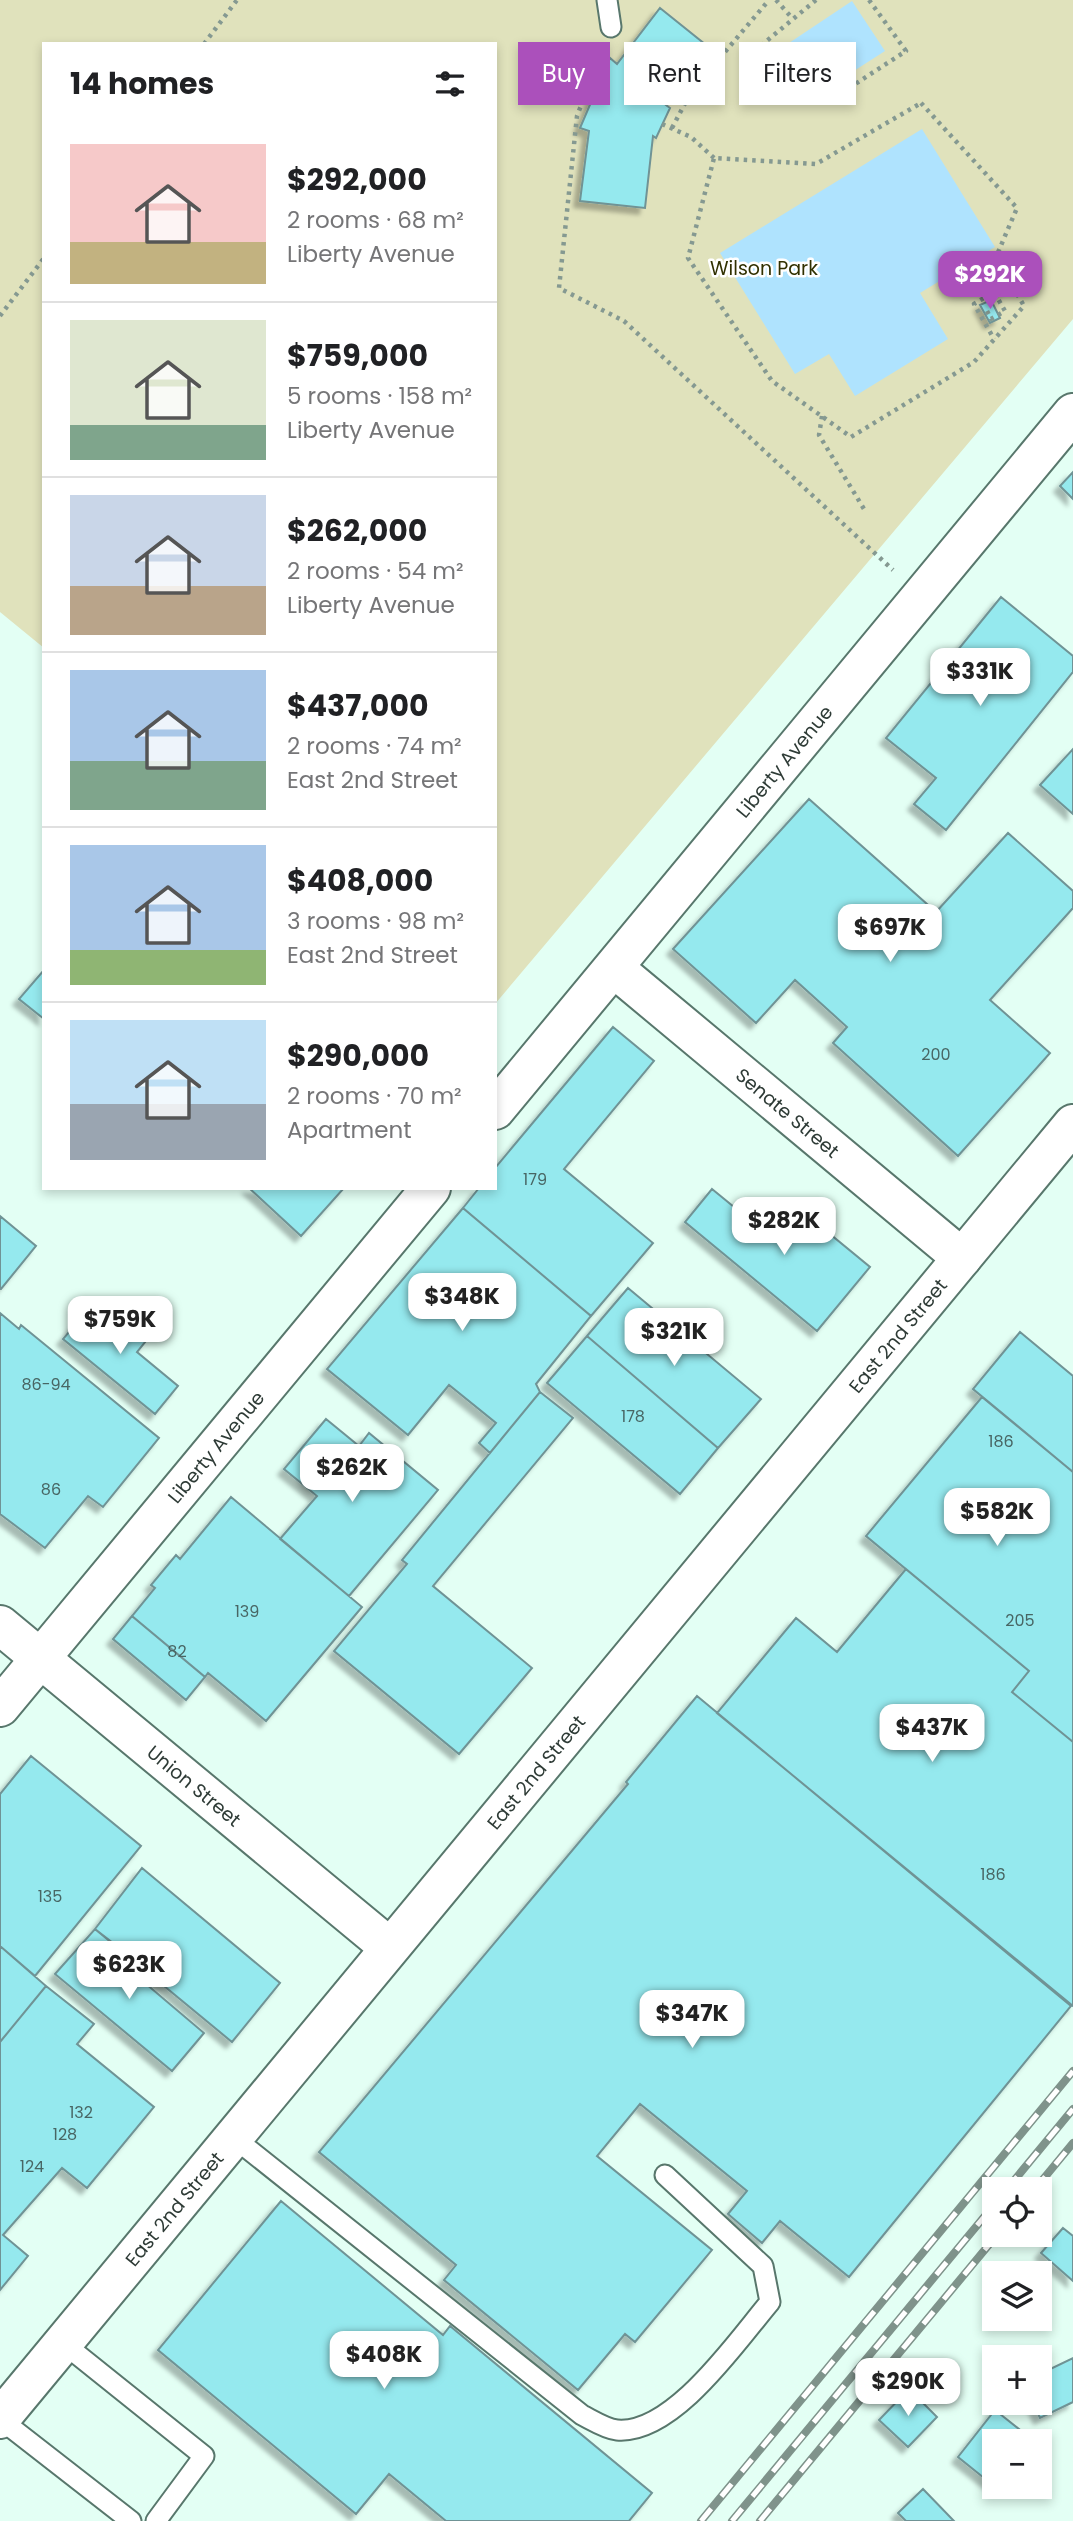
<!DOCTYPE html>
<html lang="en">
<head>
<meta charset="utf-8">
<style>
  :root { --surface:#fff; --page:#f2f2f2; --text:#202124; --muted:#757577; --line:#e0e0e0; --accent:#ab50bb }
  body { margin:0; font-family:Poppins,sans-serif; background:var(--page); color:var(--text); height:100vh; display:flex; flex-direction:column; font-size:26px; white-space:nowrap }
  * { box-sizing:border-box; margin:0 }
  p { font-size:23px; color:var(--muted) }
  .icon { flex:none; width:38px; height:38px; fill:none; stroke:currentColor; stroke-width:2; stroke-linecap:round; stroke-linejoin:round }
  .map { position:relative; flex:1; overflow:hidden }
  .sheet { position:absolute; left:42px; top:42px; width:455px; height:1148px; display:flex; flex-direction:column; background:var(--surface); border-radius:0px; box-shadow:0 4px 10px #0003 }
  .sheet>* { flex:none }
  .banner { position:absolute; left:518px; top:42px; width:450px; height:63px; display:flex; gap:14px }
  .tools { position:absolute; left:982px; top:2177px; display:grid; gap:14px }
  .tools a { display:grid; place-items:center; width:70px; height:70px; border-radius:0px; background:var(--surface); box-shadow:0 4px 10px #0003; font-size:35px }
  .price { position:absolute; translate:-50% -60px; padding:0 16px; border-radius:14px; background:#fff; color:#222; font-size:23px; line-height:46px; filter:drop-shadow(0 2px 4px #0008) }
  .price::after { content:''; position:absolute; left:50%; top:42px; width:21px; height:16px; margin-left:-10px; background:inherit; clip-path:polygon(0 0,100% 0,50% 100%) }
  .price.selected { background:var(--accent); color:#fff }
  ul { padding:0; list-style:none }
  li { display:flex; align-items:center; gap:21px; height:175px; padding:0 28px }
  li+li { border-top:2px solid var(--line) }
  li span { display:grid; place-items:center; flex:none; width:196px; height:140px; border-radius:0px; color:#555 }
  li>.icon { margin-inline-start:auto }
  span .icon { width:84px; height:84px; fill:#fffc; stroke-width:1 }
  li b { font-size:30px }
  h2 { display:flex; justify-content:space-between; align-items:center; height:84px; padding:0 28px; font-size:30px }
  .tag { padding:0 24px; border-radius:0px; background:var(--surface); box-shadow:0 4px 10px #0003; font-size:24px; line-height:63px }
  .tag.selected { background:var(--accent); color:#fff }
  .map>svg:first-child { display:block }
  .green { fill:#e0e2bc }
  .water { fill:#afe3fe }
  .building { fill:#95e9ee; stroke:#6f9395; stroke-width:2; filter:url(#shadow) }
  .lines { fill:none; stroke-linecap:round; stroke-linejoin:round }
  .service-casing { stroke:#58776c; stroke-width:23 }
  .minor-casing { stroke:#58776c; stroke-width:42 }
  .tertiary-casing { stroke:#58776c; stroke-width:42 }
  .path { stroke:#859991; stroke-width:4.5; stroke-dasharray:3.5 5; stroke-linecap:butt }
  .service { stroke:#fff; stroke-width:19 }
  .minor { stroke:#fff; stroke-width:38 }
  .tertiary { stroke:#fff; stroke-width:38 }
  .rail-casing { stroke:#7f938b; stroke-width:8 }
  .rail { stroke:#fff; stroke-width:5; stroke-dasharray:16; stroke-linecap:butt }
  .labels { text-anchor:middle; stroke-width:5; stroke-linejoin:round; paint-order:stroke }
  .number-label { font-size:16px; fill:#486664 }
  .park-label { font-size:19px; fill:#303000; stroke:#fff }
  .street-label { font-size:19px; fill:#2e3b36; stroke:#fff }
</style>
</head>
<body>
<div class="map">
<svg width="1073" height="2521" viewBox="0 0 1073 2521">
  <defs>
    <filter id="shadow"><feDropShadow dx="-6" dy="6" stdDeviation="2" flood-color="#0004"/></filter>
  </defs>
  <rect width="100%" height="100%" fill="#e3fff4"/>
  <path class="green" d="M0 0H1073V319L495 1004V44H44V648L0 612Z"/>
  <path class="water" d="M852 1 885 51 821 92 789 43Z
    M922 129 995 247 920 293 948 339 855 396 829 354 795 374 720 253Z"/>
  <path class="building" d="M660 8 711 49 666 105 670 108 656 138 653 136 645 208 580 201 589 131 580 128 610 58 617 64Z
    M991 300 1000 318 990 323 980 305Z
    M1073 472V499L1060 486Z
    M1001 597 1073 656V672L946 830 914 804 936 778 886 738Z
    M1073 749V814L1040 785Z
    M809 799 936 912 1008 833 1073 891V908L990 1000 1050 1053 958 1156 833 1043 847 1027 795 980 756 1023 673 949Z
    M44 970V1019L19 999Z
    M613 1027 654 1061 564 1169 653 1243 591 1316 463 1208 479 1188H495V1168Z
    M249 1188H344L301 1236Z
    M712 1189 772 1238 797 1207 870 1267 817 1331 685 1222Z
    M463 1208 591 1316 536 1384 540 1392 490 1453 479 1443 496 1423 449 1385 408 1435 327 1369Z
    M0 1216 36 1246 1 1289H0Z
    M628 1288 761 1399 718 1448 587 1336Z
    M96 1300 146 1341 137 1352 178 1386 155 1414 63 1339Z
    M0 1313 19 1329 21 1325 159 1438 103 1507 88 1496 45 1548 0 1514Z
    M1020 1332 1073 1376V1472L973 1389Z
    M587 1336 718 1448 680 1494 547 1383Z
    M540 1392 573 1418 433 1586 532 1668 459 1754 334 1651 407 1564 402 1560Z
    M982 1397 1073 1472V1742L1012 1692 1029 1671 866 1536Z
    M326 1419 359 1446 369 1433 438 1490 349 1596 280 1539 317 1496 284 1469Z
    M231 1497 362 1607 266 1721 208 1673 205 1677 132 1616 155 1588 151 1585 176 1555 180 1559Z
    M906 1569 1029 1671 1012 1692 1073 1742V2006L717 1713 796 1618 837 1652Z
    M132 1616 205 1677 186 1700 113 1639Z
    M697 1696 1071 2006 849 2277 780 2221 762 2243 728 2214 747 2191 640 2104 597 2156 712 2250 635 2342 625 2334 578 2390 444 2280 456 2265 319 2152 628 1784 626 1782Z
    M31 1756 141 1846 35 1976 0 1946V1794Z
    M142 1868 280 1983 232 2042 95 1929Z
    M95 1929 118 1947 112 1955 204 2033 172 2071 55 1974Z
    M0 1946 46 1986 0 2042Z
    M46 1986 94 2024 77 2044 154 2107 87 2188 62 2168 3 2235 28 2256 0 2290V2042Z
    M281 2201 443 2335 450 2326 652 2493 629 2521H446L389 2474 356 2514 158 2350Z
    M1063 2228 1073 2236V2281L1041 2253Z
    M1073 2358V2402L1040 2418 1033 2403H1040V2374Z
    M909 2389 937 2417 908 2447 879 2420Z
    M995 2410 1034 2441H994V2486L958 2457Z
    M923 2489 954 2521H906L898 2513Z"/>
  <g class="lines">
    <g class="service-casing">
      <path id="service" d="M607 0 611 27
        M233 2137 582 2415C592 2420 606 2429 617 2430 673 2435 737 2341 770 2302L763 2266 665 2175
        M63 2343 204 2456 156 2521
        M0 2419 131 2521"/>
    </g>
    <g class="minor-casing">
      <g id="minor">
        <path id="s1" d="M614 968 962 1258"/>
        <path id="s2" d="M495 1110 1073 413"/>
        <path id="s3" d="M0 1625 389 1947"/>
        <path id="s4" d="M0 1707 431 1188"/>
      </g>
    </g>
    <g class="tertiary-casing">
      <g id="tertiary">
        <path id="s5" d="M0 2419 1073 1124"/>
      </g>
    </g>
    <path class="path" d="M776 0 793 19
      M816 0 763 44 799 97 829 101 906 51 869 0
      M204 44 237 0
      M602 52 577 116 559 288 624 321 893 570
      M921 103 1017 208 996 257 1024 306 974 362 851 437 772 381 688 258 714 158 816 164Z
      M662 124 691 137 714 158
      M672 128 691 92 769 0
      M987 311 991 319 1005 311 994 292 974 304 994 339
      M0 316 44 258
      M822 416 819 435 864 509"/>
    <use href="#service" class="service"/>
    <use href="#minor" class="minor"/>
    <use href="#tertiary" class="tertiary"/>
    <g class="rail-casing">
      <path id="rail" d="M1007 2189 1073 2109
        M1035 2189 1073 2143
        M701 2521 1073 2071
        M732 2521 994 2205
        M760 2521 997 2235"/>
    </g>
    <use href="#rail" class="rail"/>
  </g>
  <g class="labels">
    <g class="number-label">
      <text x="936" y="1060">200</text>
      <text x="535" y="1185">179</text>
      <text x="46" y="1390">86-94</text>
      <text x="633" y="1422">178</text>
      <text x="1001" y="1447">186</text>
      <text x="51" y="1495">86</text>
      <text x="247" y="1617">139</text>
      <text x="1020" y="1626">205</text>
      <text x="177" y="1657">82</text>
      <text x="993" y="1880">186</text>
      <text x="50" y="1902">135</text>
      <text x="81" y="2118">132</text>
      <text x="65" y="2140">128</text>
      <text x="32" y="2172">124</text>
    </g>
    <g class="park-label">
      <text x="764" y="275">Wilson Park</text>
    </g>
    <g class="street-label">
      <text dy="7" stroke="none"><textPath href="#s2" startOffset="453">Liberty Avenue</textPath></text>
      <text dy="7" stroke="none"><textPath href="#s1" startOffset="226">Senate Street</textPath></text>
      <text dy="7" stroke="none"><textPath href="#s5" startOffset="1407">East 2nd Street</textPath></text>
      <text dy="7" stroke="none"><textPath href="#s4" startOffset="338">Liberty Avenue</textPath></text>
      <text dy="7" stroke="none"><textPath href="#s5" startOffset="840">East 2nd Street</textPath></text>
      <text dy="7" stroke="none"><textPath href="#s3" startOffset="252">Union Street</textPath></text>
      <text dy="7" stroke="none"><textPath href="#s5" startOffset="273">East 2nd Street</textPath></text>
    </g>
  </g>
</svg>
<div class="tools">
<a><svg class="icon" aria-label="locate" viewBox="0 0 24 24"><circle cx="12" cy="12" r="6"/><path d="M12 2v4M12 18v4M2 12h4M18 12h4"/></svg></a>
<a><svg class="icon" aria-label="layers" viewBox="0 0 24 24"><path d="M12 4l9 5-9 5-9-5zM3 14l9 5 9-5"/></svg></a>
<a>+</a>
<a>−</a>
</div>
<b class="price selected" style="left:990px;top:311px">$292K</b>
<b class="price" style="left:980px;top:708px">$331K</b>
<b class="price" style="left:890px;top:964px">$697K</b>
<b class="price" style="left:784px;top:1257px">$282K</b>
<b class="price" style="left:462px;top:1333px">$348K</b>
<b class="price" style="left:120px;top:1356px">$759K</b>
<b class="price" style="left:674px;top:1368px">$321K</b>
<b class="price" style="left:352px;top:1504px">$262K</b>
<b class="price" style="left:997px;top:1548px">$582K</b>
<b class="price" style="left:932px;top:1764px">$437K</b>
<b class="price" style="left:129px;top:2001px">$623K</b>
<b class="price" style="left:692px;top:2050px">$347K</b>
<b class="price" style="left:384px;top:2391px">$408K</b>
<b class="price" style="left:908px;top:2418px">$290K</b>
<div class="banner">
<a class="tag selected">Buy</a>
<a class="tag">Rent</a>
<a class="tag">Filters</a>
</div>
<section class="sheet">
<h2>14 homes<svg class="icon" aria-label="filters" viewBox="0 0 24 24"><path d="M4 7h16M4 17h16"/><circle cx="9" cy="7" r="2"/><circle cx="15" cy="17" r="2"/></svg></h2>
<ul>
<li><span style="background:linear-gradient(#f6c9c9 70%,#c2b280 0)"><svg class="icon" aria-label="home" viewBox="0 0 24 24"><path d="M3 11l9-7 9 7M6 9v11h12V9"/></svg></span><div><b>$292,000</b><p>2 rooms · 68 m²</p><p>Liberty Avenue</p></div></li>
<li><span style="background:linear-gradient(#dfe7d0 75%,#7fa58c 0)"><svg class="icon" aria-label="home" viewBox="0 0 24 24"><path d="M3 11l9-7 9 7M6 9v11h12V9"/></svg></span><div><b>$759,000</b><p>5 rooms · 158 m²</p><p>Liberty Avenue</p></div></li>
<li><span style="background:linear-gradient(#c9d6e8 65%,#b9a48a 0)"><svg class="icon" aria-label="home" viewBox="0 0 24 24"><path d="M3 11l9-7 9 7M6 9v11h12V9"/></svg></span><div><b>$262,000</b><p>2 rooms · 54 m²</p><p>Liberty Avenue</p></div></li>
<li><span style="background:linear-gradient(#a9c7e8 65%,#7fa58c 0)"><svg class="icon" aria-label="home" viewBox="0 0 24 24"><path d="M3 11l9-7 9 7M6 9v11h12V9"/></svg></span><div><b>$437,000</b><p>2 rooms · 74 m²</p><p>East 2nd Street</p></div></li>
<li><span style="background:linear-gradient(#a9c7e8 75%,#8fb573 0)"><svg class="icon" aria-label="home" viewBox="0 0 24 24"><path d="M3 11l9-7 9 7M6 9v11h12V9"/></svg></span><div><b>$408,000</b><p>3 rooms · 98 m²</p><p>East 2nd Street</p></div></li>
<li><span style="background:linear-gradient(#bfe0f5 60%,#9aa5b1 0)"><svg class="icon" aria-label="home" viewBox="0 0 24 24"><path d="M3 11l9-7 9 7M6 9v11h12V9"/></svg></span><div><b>$290,000</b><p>2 rooms · 70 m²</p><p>Apartment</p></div></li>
</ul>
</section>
</div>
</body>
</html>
